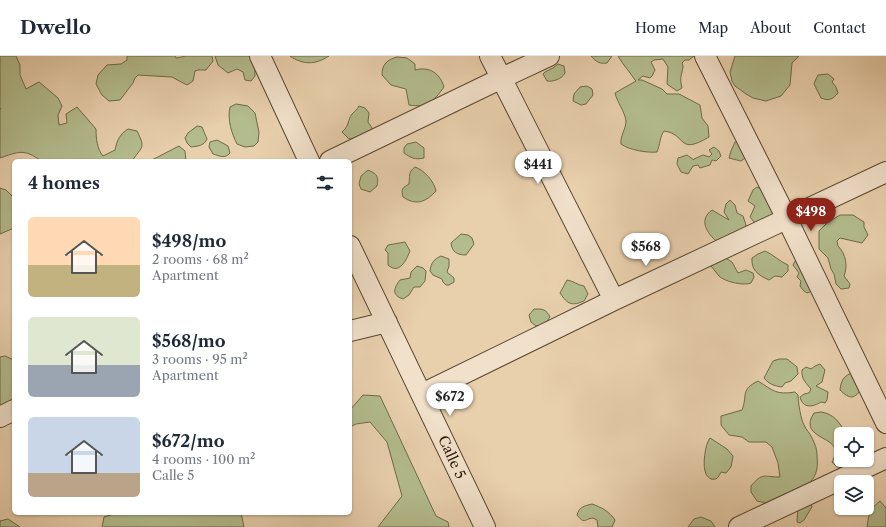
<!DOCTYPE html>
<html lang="en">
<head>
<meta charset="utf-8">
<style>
  :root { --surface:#fff; --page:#f2f2f3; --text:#1f2937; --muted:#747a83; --line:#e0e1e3; --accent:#8f2418 }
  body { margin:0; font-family:"Libre Caslon Text",serif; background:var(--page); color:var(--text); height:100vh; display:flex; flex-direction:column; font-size:15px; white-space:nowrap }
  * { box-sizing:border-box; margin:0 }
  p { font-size:13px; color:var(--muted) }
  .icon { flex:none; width:22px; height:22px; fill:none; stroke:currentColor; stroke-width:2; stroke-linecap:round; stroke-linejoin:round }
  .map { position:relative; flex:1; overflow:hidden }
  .side { position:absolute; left:12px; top:103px; width:340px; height:356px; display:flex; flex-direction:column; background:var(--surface); border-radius:6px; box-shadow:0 1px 3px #0004 }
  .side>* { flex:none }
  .fabs { position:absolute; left:834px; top:371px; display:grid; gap:8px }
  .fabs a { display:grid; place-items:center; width:40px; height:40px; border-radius:6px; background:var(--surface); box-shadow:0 1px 3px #0004; font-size:20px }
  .price { position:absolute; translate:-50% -34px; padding:0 9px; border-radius:14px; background:#fff; color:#222; font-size:13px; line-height:26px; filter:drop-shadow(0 1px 2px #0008) }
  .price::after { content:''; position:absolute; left:50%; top:24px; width:12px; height:9px; margin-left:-6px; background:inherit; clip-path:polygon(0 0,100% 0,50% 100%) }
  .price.current { background:var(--accent); color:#fff }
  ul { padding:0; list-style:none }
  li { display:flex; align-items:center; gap:12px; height:100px; padding:0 16px }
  li span { display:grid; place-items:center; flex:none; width:112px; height:80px; border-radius:6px; color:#555 }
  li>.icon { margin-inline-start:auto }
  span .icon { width:48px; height:48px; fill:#fffc; stroke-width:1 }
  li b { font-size:17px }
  h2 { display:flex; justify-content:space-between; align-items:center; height:48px; padding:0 16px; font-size:17px }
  header { display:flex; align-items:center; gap:24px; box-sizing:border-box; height:56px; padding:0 20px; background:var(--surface); border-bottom:1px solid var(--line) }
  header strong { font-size:19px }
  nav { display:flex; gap:22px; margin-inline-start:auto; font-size:14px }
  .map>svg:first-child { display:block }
  .green { fill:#b3bc8d; stroke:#6e6a4a }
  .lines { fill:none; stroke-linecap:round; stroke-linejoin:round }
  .minor-casing { stroke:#5a4730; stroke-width:22 }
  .minor { stroke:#f1e0ca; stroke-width:20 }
  .labels { text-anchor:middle; stroke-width:3; stroke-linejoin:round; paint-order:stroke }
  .street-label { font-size:14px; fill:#2a1906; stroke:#f1e0ca }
</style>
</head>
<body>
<header>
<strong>Dwello</strong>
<nav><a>Home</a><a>Map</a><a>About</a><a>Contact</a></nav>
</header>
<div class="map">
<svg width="886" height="471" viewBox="0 0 886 471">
  <rect width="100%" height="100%" fill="#e9d0ad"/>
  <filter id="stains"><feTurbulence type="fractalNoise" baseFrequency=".005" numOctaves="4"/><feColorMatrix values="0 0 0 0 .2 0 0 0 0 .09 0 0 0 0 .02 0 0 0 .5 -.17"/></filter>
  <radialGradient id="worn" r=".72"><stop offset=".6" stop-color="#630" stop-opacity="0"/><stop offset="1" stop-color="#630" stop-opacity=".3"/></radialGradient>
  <path class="green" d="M0 0H16L20 9V19L26 33 39 26 58 42 62 50 58 59 59 69 67 67 66 58 77 51 96 73C96 82 97 93 103 100L115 94C117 84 120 78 128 73L137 75C146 93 142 90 132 105H41C24 92 18 96 0 102V54L1 52 0 53Z
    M127 0H175L176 2 186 0H212L213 5 206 14H198L195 15 193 25 187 29 172 21 138 19 135 22 133 27 120 44 109 45 102 39 96 28 98 19 107 9 121 8 127 4Z
    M215 0H255V20L251 25 245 24 243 16 237 13 228 17 218 9Z
    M290 0H329C315 9 303 9 290 0Z
    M591 0H612L607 7C600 8 596 6 591 0Z
    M618 0H694L689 4H685L682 7 683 10C682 20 679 20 682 32L677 35 667 28 668 11 663 3 654 4 651 6 655 14 652 20 650 22 643 20 638 24H642L662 33 667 38H679L700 49 702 62 708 70 709 81C677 100 687 78 664 75 660 80 660 89 657 96 647 97 629 94 621 88 620 80 626 73 626 65 625 56 617 46 615 37L636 25 635 24C630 16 623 9 618 0Z
    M735 0H799L792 7 790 29 781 40 766 45 753 42 746 38 735 30 732 25 730 16Z
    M397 1 407 2 415 8V14C429 10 440 17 444 31 433 46 428 52 409 49L406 33 391 29 382 19C382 8 387 4 397 1Z
    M558 8 564 10 565 17C562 23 553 26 547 25L543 18 545 16 553 12Z
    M828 18 834 23 832 26 836 31 838 37C832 44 829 45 821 42L814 28 816 23 818 19Z
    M587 30 592 33 593 39 586 48 581 49 573 45 574 38 580 31Z
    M236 48 248 50 255 57 259 76 258 86 254 90 245 91 237 88C232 78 227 64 230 51Z
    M359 50 365 52 369 57 368 66 372 72 371 77 353 84 348 82 342 76C350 69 347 65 352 58 355 55 357 54 359 50Z
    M197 70 202 71 207 83C204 90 198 90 191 91L187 87 185 82 188 77Z
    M217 84 228 90 230 97C225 103 220 100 213 98L209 91 210 86Z
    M740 84 745 102 741 105 729 102 731 95 735 86Z
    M416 86 424 92V102C415 104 411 102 404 97V92L407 88Z
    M179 90 185 95 186 105H150Z
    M714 91 719 95 721 100 716 105 712 104 710 109 700 112 698 109 693 110 688 118 681 116 677 108 678 102 687 99 694 104V103L703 99 709 101 712 98 709 94Z
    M415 111C424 114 434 125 436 135 426 146 416 150 403 141 401 133 402 132 409 128 410 120 408 116 415 111Z
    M368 114C377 118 379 120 377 130L370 136 361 133 359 128 361 120Z
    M757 131 765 135 776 158 759 168 754 166 750 161 755 150 748 145 753 134Z
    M0 132 6 134 13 141 14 140V172L0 178Z
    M730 144 735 149 737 157 743 160 746 169 745 172 717 186C707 177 698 164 712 154L729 164 724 156 726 148Z
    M840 159H853L864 166V171L868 179 862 187 840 182 837 185 838 190C846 198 848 210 844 220L850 228 849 232 841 233 836 228 834 218 831 213 828 202 819 193V175L827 167Z
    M461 178 468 179 472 182 474 188 466 199C457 199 452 196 451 187Z
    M405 186 410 195C406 205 399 219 388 209V197L385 194 388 189Z
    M765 195C774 199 779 205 788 209V215L782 221 775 220 769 224C758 219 751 214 752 202L758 198Z
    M721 199 732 206 738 217 746 214 753 217 754 221 751 227C744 230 725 226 719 220 716 217 714 213 711 210L712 205Z
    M441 200 449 203V210L447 216 454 222V226L449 229H446L443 226 442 223 433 219 430 215C431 207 434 203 441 200Z
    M801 203 812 235 807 237 804 235 800 230 801 225 797 221 799 217 793 209 795 205Z
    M417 210 423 212 426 215 425 225 420 231H414L409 239 403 243C391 239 394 232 400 224L410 222 411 216Z
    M567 224C574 225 577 229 584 230L588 238 584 245C572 250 568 249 560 237Z
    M534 253C543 253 546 253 550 261L544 269 536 270 531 266 529 259Z
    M5 300 14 304V346L0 361V301Z
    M779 303H787L797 311 798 318 791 325 785 327 782 331C774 330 769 328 764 322L773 305Z
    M820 308 825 314 822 326 816 330 828 336 827 344 825 347 821 346C813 351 803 353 800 341L804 338 809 337 811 333C806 327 801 323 802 314L806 311 811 313 815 310Z
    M851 317 862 332C855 343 850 344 840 334 841 325 843 321 851 317Z
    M758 325C774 335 776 339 795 336L798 339C798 346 801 364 804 369 806 374 810 377 812 382 815 388 817 393 817 399 819 420 813 426 796 436 779 446 777 450 757 445L751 436V430C763 416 763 421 780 421L778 407 772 391 766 386H749L742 381 729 379 721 369V360L742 354C748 338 740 334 758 325Z
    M363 339 380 340 436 460 448 466 449 471H378L402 440 387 386 370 366 356 368 350 371V354Z
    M821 356C834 358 839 366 845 376V378H841V404H856C848 414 841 416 832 406 834 402 836 398 835 393 831 380 799 380 814 357Z
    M710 382 727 393 733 400 731 411 726 417 721 416C718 422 717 424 711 423 709 422 707 420 706 418 702 411 705 388 710 382Z
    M880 445 886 452V471H867C869 458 869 454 880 445Z
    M811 446 812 451 804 464 800 467 797 466 798 451Z
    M592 448C601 451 610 456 615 464L612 471H598L597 464 593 462C584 463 585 469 577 459 579 451 584 450 592 448Z
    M117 457H241L244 471H102L104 461Z
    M701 461 711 465 715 471H688L694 463Z
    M8 463 20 471H0V465Z"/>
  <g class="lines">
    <g class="minor-casing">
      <path id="minor" d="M260 0 309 105
        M490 0 614 244
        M705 0 787 163 886 367
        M330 105 502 22 549 0
        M350 190 485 471
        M350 275 387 266
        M422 338 614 244 886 116
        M0 361 14 354
        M739 471 886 402"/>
    </g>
    <use href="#minor" class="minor"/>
  </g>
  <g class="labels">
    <g class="street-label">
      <text transform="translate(452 401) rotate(65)" y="5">Calle 5</text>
    </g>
  </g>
  <rect width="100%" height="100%" filter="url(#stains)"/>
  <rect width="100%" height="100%" fill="url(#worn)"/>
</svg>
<div class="fabs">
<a><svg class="icon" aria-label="locate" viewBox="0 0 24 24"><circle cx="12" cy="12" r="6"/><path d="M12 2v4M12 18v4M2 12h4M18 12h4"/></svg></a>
<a><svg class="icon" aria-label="layers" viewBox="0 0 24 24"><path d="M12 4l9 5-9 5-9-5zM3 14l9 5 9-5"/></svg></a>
</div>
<b class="price" style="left:538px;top:129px">$441</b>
<b class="price current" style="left:811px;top:176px">$498</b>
<b class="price" style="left:646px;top:211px">$568</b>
<b class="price" style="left:450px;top:361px">$672</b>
<section class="side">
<h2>4 homes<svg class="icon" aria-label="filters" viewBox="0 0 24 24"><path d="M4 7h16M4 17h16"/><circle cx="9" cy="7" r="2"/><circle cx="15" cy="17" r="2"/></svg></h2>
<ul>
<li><span style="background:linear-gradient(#ffd9b3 60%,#c2b280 0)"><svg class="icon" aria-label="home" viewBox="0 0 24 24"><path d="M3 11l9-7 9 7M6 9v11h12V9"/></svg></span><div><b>$498/mo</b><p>2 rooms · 68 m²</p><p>Apartment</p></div></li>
<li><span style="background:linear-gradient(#dfe7d0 60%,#9aa5b1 0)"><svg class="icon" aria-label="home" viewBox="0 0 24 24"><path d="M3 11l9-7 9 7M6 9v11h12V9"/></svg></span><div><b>$568/mo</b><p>3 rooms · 95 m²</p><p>Apartment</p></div></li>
<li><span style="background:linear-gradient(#c9d6e8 70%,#b9a48a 0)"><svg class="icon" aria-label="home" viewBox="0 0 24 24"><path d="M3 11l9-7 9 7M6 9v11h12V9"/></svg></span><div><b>$672/mo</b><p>4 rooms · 100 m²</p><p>Calle 5</p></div></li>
</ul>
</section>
</div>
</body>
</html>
